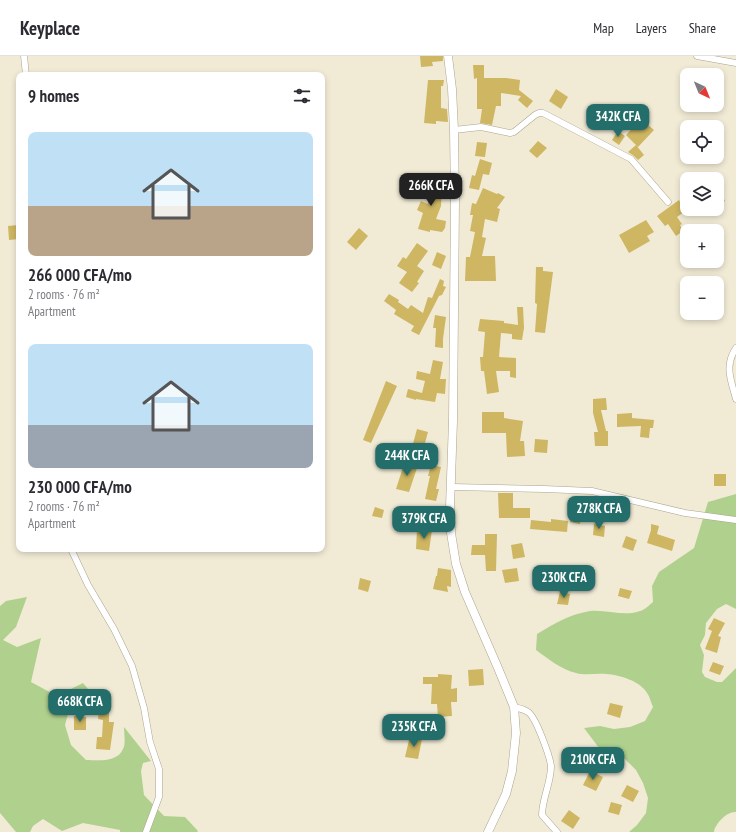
<!DOCTYPE html>
<html lang="en">
<head>
<meta charset="utf-8">
<style>
  :root { --surface:#fff; --page:#f2f2f3; --text:#2b2b33; --muted:#7c7c81; --line:#e1e1e2; --accent:#236e6a }
  body { margin:0; font-family:"PT Sans Narrow",sans-serif; background:var(--page); color:var(--text); height:100vh; display:flex; flex-direction:column; font-size:15px; white-space:nowrap }
  * { box-sizing:border-box; margin:0 }
  p { font-size:13px; color:var(--muted) }
  .icon { flex:none; width:22px; height:22px; fill:none; stroke:currentColor; stroke-width:2; stroke-linecap:round; stroke-linejoin:round }
  .map { position:relative; flex:1; overflow:hidden }
  .drawer { position:absolute; left:16px; top:16px; width:309px; height:480px; display:flex; flex-direction:column; background:var(--surface); border-radius:8px; box-shadow:0 2px 6px #0003 }
  .drawer>* { flex:none }
  .needle { width:26px; rotate:137deg }
  .controls { position:absolute; left:680px; top:12px; display:grid; gap:8px }
  .controls a { display:grid; place-items:center; width:44px; height:44px; border-radius:8px; background:var(--surface); box-shadow:0 2px 6px #0003; font-size:20px }
  .price { position:absolute; translate:-50% -34px; padding:0 9px; border-radius:8px; background:var(--accent); color:#fff; font-size:13px; line-height:26px; filter:drop-shadow(0 1px 2px #0008) }
  .price::after { content:''; position:absolute; left:50%; top:24px; width:12px; height:9px; margin-left:-6px; background:inherit; clip-path:polygon(0 0,100% 0,50% 100%) }
  .price.on { background:#222; color:#fff }
  ul { padding:0; list-style:none }
  li { display:grid; align-content:center; gap:8px; height:212px; padding:0 12px }
  li span { display:grid; place-items:center; height:124px; border-radius:8px; color:#555 }
  li>.icon { margin-inline-start:auto }
  span .icon { width:72px; height:72px; fill:#fffc; stroke-width:1 }
  li b { font-size:17px }
  h2 { display:flex; justify-content:space-between; align-items:center; height:48px; padding:0 12px; font-size:17px }
  header { display:flex; align-items:center; gap:24px; box-sizing:border-box; height:56px; padding:0 20px; background:var(--surface); border-bottom:1px solid var(--line) }
  header strong { font-size:19px }
  nav { display:flex; gap:22px; margin-inline-start:auto; font-size:14px }
  .map>svg:first-child { display:block }
  .green { fill:#b0d18e }
  .building { fill:#ceb662 }
  .lines { fill:none; stroke-linecap:round; stroke-linejoin:round }
  .street-casing { stroke:#aaa490; stroke-width:7 }
  .secondary-casing { stroke:#aaa490; stroke-width:9 }
  .street { stroke:#fff; stroke-width:6 }
  .secondary { stroke:#fff; stroke-width:8 }
</style>
</head>
<body>
<header>
<strong>Keyplace</strong>
<nav><a>Map</a><a>Layers</a><a>Share</a></nav>
</header>
<div class="map">
<svg width="736" height="776" viewBox="0 0 736 776">
  <rect width="100%" height="100%" fill="#f1ebd6"/>
  <path class="green" d="M736 438V553L726 548 717 553 706 567 705 579 700 589 704 599 702 616 705 621 717 626H722L736 612V756C727 755 715 768 714 776H629L637 769 646 757 648 742 643 727 636 714 625 703 612 695 599 692 584 672 600 670 614 673 630 671 645 665 653 651C651 647 650 641 647 637 640 625 620 619 606 618 596 617 586 620 576 617 562 614 547 602 536 594L537 578C556 567 567 559 590 555 606 553 625 561 640 555 645 554 649 549 653 546L652 530 659 516 694 492 708 446Z
    M27 541 16 571 3 584 17 591 41 582 31 626 57 640 83 627 98 645 91 653 68 658 65 669 71 689 86 704C98 704 117 707 123 693 126 688 124 677 124 671L151 705 143 707 141 715 144 739 164 760 185 761 198 775 197 776H120V774L83 767 62 775 43 763 33 770 30 776H16L0 757V550L6 545Z"/>
  <path class="building" d="M420 0H443V5L432 6 433 10 421 11Z
    M473 9H484V22H506L520 24 519 34 533 45 527 52 518 44 521 40 501 37V50H496L492 69 480 67 482 53H477V22L474 23Z
    M428 24H444L443 30H441V52L447 53 448 66 436 65V68L424 67Z
    M556 33 568 41 561 53 549 45Z
    M641 63 654 74 638 91 626 79Z
    M618 75 625 80 619 89 612 84Z
    M538 85 547 92 537 102 529 95Z
    M477 86 487 87 485 101 475 100Z
    M636 89 644 99 638 104 634 100 628 96Z
    M480 103 492 107 489 119 483 118 479 134 469 132 472 119 475 120Z
    M416 124 442 126 441 150 436 163 446 165 445 172 442 176 430 174V176L418 173 423 157 417 154 421 145 428 148 429 132H416Z
    M717 130 725 145 717 150Z
    M483 132 497 138 498 137 505 141 497 152 500 153 497 166 485 163 482 181 486 182 482 200H495L496 225H465L466 201H470L475 176 470 175 473 159H470L472 147 476 148Z
    M687 141V154L677 161 682 168 680 169 683 175 676 180 668 168 665 170 657 160 679 144 680 146Z
    M646 164 654 176 647 180 650 185 629 197 619 179Z
    M18 169 19 183 9 184 8 170Z
    M359 172 368 180 356 194 347 186Z
    M417 187 428 195 417 210 424 215 417 226 419 227 412 236 399 227 407 216 397 210 403 201 406 203Z
    M437 196 446 200 441 213 432 209Z
    M536 211H543V215L553 216 545 277 535 276 537 248 535 247Z
    M440 223 444 225 443 230 446 231 442 239 439 240 419 279 411 275 414 270 394 258 396 254 384 245 389 238 399 244 398 246 408 253 411 249 423 257 428 241 432 242Z
    M517 251H523L524 272 522 284 512 283V278L501 277 499 301 516 302V322L510 321V315H496L499 336 487 338 484 315H481L480 301H483L485 276 478 275 480 263 504 265V267L518 269Z
    M435 259 446 261 443 283V292L435 291 436 272H433Z
    M433 304 443 306 440 323H446L445 338 437 337 435 346 416 343V344L406 341 408 333 422 337 425 325 416 323 417 315 430 318Z
    M386 325 397 330 371 387 363 384Z
    M606 342 607 354H601L606 375H608V390H595L594 376H598L593 357V343Z
    M482 356H504V362L523 365 520 385H524L525 400 507 401 506 377H482Z
    M632 357V362L654 364 653 372H650L649 382 640 381 641 370 617 371V358Z
    M417 373 428 376 422 398 411 395Z
    M535 383 548 384 547 397 534 396Z
    M405 405 418 409 409 436 396 433Z
    M431 409 441 411 436 433H439L436 445 425 443 430 420H428Z
    M714 418H726V430H714Z
    M498 437H513V452H530V462H499Z
    M577 440 587 442 585 451H583L580 468 570 466 572 456 574 457Z
    M375 451 384 454 382 462 372 460Z
    M551 463 568 465 567 476 530 473 531 464 551 466Z
    M594 468 605 470 604 481 593 479Z
    M651 468 659 470 657 478 675 484 672 495 647 487 651 474Z
    M417 473 432 474 429 495 416 493Z
    M485 478H497L496 515H486L485 499H471L472 489H485Z
    M626 480 637 484 633 495 622 491Z
    M522 487 525 501 513 503 511 489Z
    M438 512 451 514V531L447 530 448 536 433 533 436 520H437Z
    M517 512 519 525 505 527 502 514Z
    M360 522 371 525 368 536 358 533Z
    M620 532 632 535 629 543 618 540Z
    M560 536 570 538 568 549 557 548Z
    M714 562 725 567 718 580 721 581 717 597 705 593 712 575 708 573Z
    M713 606 724 610 720 619 709 615Z
    M483 613 484 629 469 630 468 614Z
    M438 618 452 619 451 633 457 632V646H451L452 660 438 661 437 648H431L432 628H423V621H438Z
    M610 647 623 650 620 662 607 658Z
    M99 652H109V666H114L110 694 96 693 97 681H102L103 664 98 663Z
    M74 660 86 661V674H74Z
    M410 680 422 683 418 703 405 701Z
    M590 715 603 721 596 735 583 729Z
    M627 729 639 735 633 746 621 740Z
    M611 746 622 749 619 759 608 756Z
    M569 754 580 762 573 773 561 765Z"/>
  <g class="lines">
    <g class="street-casing">
      <path id="street" d="M24 0 26 19
        M697 0 736 7
        M454 74 481 71 510 77 514 76 535 59 539 57H543L631 103 668 146
        M736 292C724 310 731 324 736 343
        M452 431 544 433 592 435 685 457 736 464
        M71 493 88 529 114 573 132 610 144 652 150 686 159 713V741L146 776
        M514 651C518 652 524 653 528 656 536 661 550 701 551 710 551 727 542 743 542 759L557 776"/>
    </g>
    <g class="secondary-casing">
      <path id="secondary" d="M448 0 452 33 454 74 455 145 453 365 450 451 451 477 456 508 465 536 498 612 514 651 516 677 512 715 506 738 488 776"/>
    </g>
    <use href="#street" class="street"/>
    <use href="#secondary" class="secondary"/>
  </g>
</svg>
<div class="controls">
<a><svg class="needle" viewBox="-14 -14 28 28"><path d="M0-13l5 13h-10z" fill="#e53935"/><path d="M0 13l5-13h-10z" fill="#7c7c81"/></svg></a>
<a><svg class="icon" aria-label="locate" viewBox="0 0 24 24"><circle cx="12" cy="12" r="6"/><path d="M12 2v4M12 18v4M2 12h4M18 12h4"/></svg></a>
<a><svg class="icon" aria-label="layers" viewBox="0 0 24 24"><path d="M12 4l9 5-9 5-9-5zM3 14l9 5 9-5"/></svg></a>
<a>+</a>
<a>−</a>
</div>
<b class="price" style="left:618px;top:82px">342K CFA</b>
<b class="price on" style="left:431px;top:151px">266K CFA</b>
<b class="price" style="left:407px;top:421px">244K CFA</b>
<b class="price" style="left:599px;top:474px">278K CFA</b>
<b class="price" style="left:424px;top:484px">379K CFA</b>
<b class="price" style="left:564px;top:543px">230K CFA</b>
<b class="price" style="left:80px;top:667px">668K CFA</b>
<b class="price" style="left:414px;top:692px">235K CFA</b>
<b class="price" style="left:593px;top:725px">210K CFA</b>
<section class="drawer">
<h2>9 homes<svg class="icon" aria-label="filters" viewBox="0 0 24 24"><path d="M4 7h16M4 17h16"/><circle cx="9" cy="7" r="2"/><circle cx="15" cy="17" r="2"/></svg></h2>
<ul>
<li><span style="background:linear-gradient(#bfe0f5 60%,#b9a48a 0)"><svg class="icon" aria-label="home" viewBox="0 0 24 24"><path d="M3 11l9-7 9 7M6 9v11h12V9"/></svg></span><div><b>266 000 CFA/mo</b><p>2 rooms · 76 m²</p><p>Apartment</p></div></li>
<li><span style="background:linear-gradient(#bfe0f5 65%,#9aa5b1 0)"><svg class="icon" aria-label="home" viewBox="0 0 24 24"><path d="M3 11l9-7 9 7M6 9v11h12V9"/></svg></span><div><b>230 000 CFA/mo</b><p>2 rooms · 76 m²</p><p>Apartment</p></div></li>
</ul>
</section>
</div>
</body>
</html>
